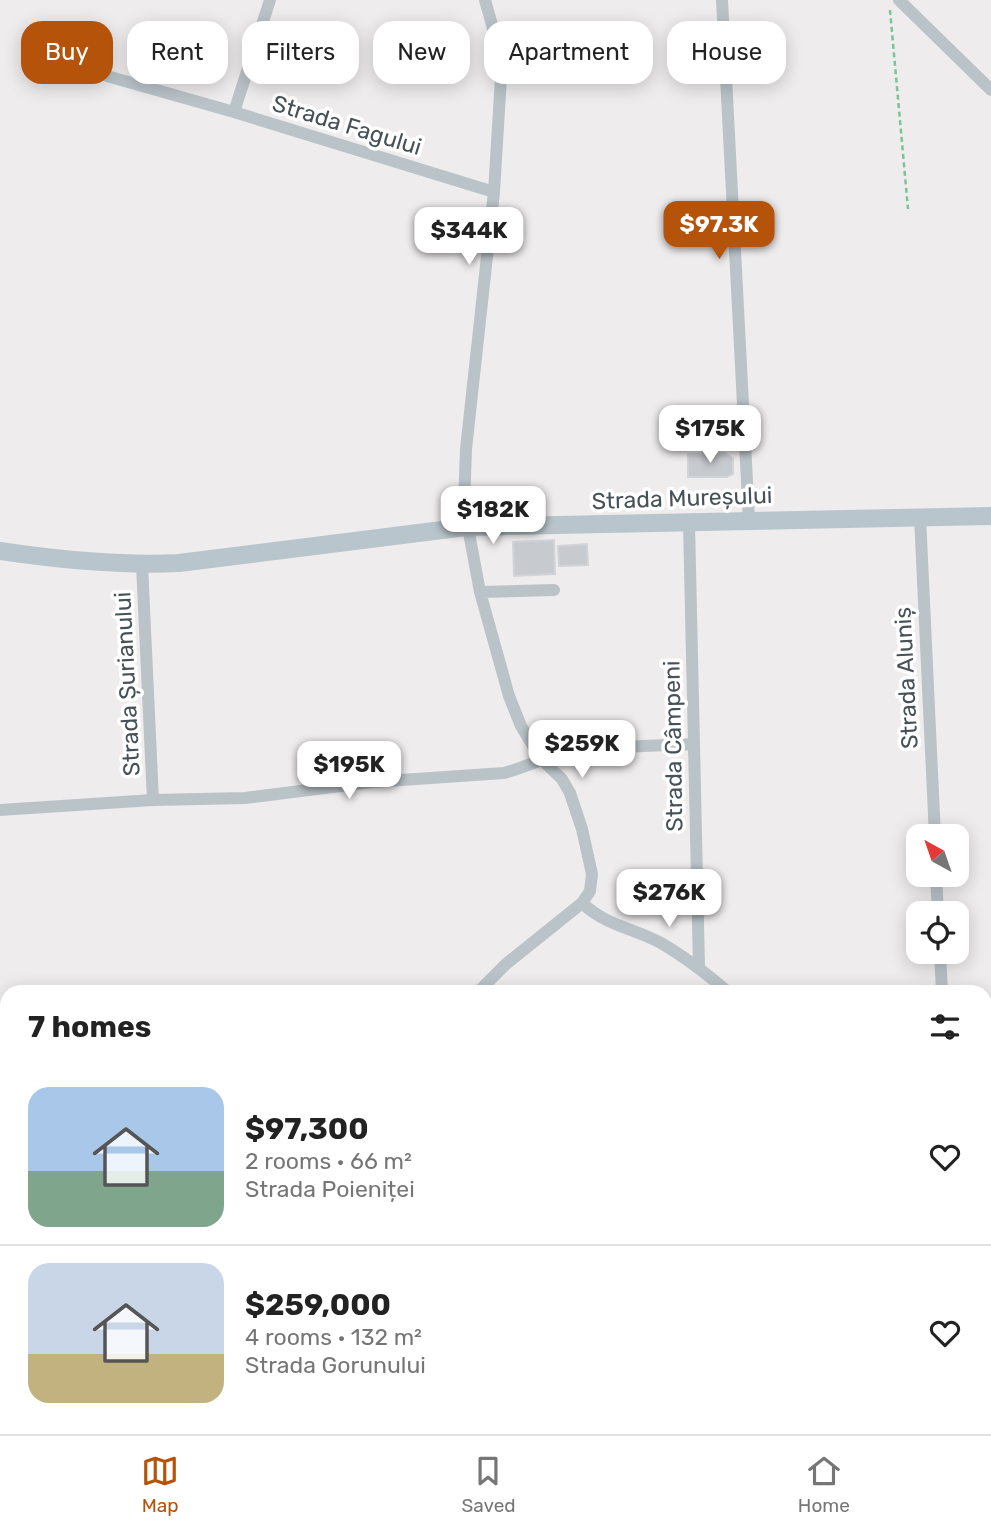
<!DOCTYPE html>
<html lang="en">
<head>
<meta charset="utf-8">
<style>
  :root { --surface:#fff; --page:#f6f6f6; --text:#222; --muted:#767676; --line:#e0e0e0; --accent:#b45309 }
  body { margin:0; font-family:Rubik,sans-serif; background:var(--page); color:var(--text); height:100vh; display:flex; flex-direction:column; font-size:26px; white-space:nowrap }
  * { box-sizing:border-box; margin:0 }
  p { font-size:23px; color:var(--muted) }
  .icon { flex:none; width:38px; height:38px; fill:none; stroke:currentColor; stroke-width:2; stroke-linecap:round; stroke-linejoin:round }
  .map { position:relative; flex:1; overflow:hidden }
  .details { position:absolute; left:0px; top:985px; width:992px; height:450px; display:flex; flex-direction:column; background:var(--surface); border-radius:21px 21px 0 0; box-shadow:0 4px 18px #0003 }
  .details>* { flex:none }
  .banner { position:absolute; left:21px; top:21px; width:950px; height:63px; display:flex; gap:14px }
  .needle { width:46px; rotate:320deg }
  .fabs { position:absolute; left:906px; top:824px; display:grid; gap:14px }
  .fabs a { display:grid; place-items:center; width:63px; height:63px; border-radius:14px; background:var(--surface); box-shadow:0 4px 18px #0003; font-size:35px }
  .price { position:absolute; translate:-50% -60px; padding:0 16px; border-radius:14px; background:#fff; color:#222; font-size:23px; line-height:46px; filter:drop-shadow(0 2px 4px #0008) }
  .price::after { content:''; position:absolute; left:50%; top:42px; width:21px; height:16px; margin-left:-10px; background:inherit; clip-path:polygon(0 0,100% 0,50% 100%) }
  .price.active { background:var(--accent); color:#fff }
  ul { padding:0; list-style:none }
  li { display:flex; align-items:center; gap:21px; height:175px; padding:0 28px }
  li+li { border-top:2px solid var(--line) }
  li span { display:grid; place-items:center; flex:none; width:196px; height:140px; border-radius:21px; color:#555 }
  li>.icon { margin-inline-start:auto }
  span .icon { width:84px; height:84px; fill:#fffc; stroke-width:1 }
  li b { font-size:30px }
  h2 { display:flex; justify-content:space-between; align-items:center; height:84px; padding:0 28px; font-size:30px }
  .pill { padding:0 24px; border-radius:21px; background:var(--surface); box-shadow:0 4px 18px #0003; font-size:24px; line-height:63px }
  .pill.active { background:var(--accent); color:#fff }
  .menu { display:flex; justify-content:space-around; align-items:center; height:98px; border-top:2px solid var(--line); background:var(--surface); font-size:19px; color:var(--muted) }
  .menu a { display:grid; justify-items:center; gap:4px }
  .menu .active { color:var(--accent) }
  .map>svg:first-child { display:block }
  .lines { fill:none; stroke-linecap:round; stroke-linejoin:round }
  .stream { stroke:#8edde4; stroke-width:3.5 }
  .river { stroke:#8edde4; stroke-width:23 }
  .building { fill:#c7cacf; stroke:#d1d4d8; stroke-width:2 }
  .path { stroke:#78c595; stroke-width:2.5; stroke-dasharray:5 3.5; stroke-linecap:butt }
  .street { stroke:#b9c3c8; stroke-width:12 }
  .secondary { stroke:#b9c5cd; stroke-width:18 }
  .labels { text-anchor:middle; stroke-width:7; stroke-linejoin:round; paint-order:stroke }
  .street-label { font-size:23px; fill:#465258; stroke:#fff }
</style>
</head>
<body>
<div class="map">
<svg width="991" height="1434" viewBox="0 0 991 1434">
  <rect width="100%" height="100%" fill="#efeced"/>
  <g class="lines">
    <path class="stream" d="M223 1434 226 1428"/>
    <path class="river" d="M0 1164 7 1172
      M985 1271 991 1270"/>
  </g>
  <path class="building" d="M725 453 733 458V474L727 477H688V454Z
    M554 540 555 574 514 576 513 542Z
    M587 544 588 565 559 566 558 546Z"/>
  <g class="lines">
    <path class="path" d="M890 10 908 209
      M0 1211 7 1221
      M985 1298 991 1297
      M0 1308 7 1321
      M985 1344 991 1343
      M985 1379 991 1378
      M985 1422 991 1417
      M113 1428 125 1434
      M316 1428 333 1434
      M253 1434 263 1428
      M449 1434 478 1428
      M606 1434 643 1428
      M970 1434 977 1428"/>
    <path class="street" d="M722 0 749 520
      M899 0 991 90
      M107 76 234 112 494 192
      M234 112 270 0
      M920 517 935 836
      M689 523 699 967
      M142 565 153 800
      M480 592 554 590
      M0 810 153 800 245 798 372 782 504 773C527 767 548 755 572 752 612 746 654 746 694 744
      M936 875 938 914
      M582 903C608 927 632 927 661 943 685 957 707 974 728 992
      M940 952 942 992
      M478 992 506 964 582 903 590 891 592 874 582 829 570 793 562 779 541 759 521 726 509 696 480 592 464 506 466 449 494 192 501 77 499 50 485 0
      M985 1068 991 1069
      M26 1434 49 1428
      M669 1434 673 1428"/>
    <path class="secondary" d="M0 551C60 560 119 566 179 563L466 527 991 516"/>
  </g>
  <g class="labels">
    <g class="street-label">
      <text transform="translate(347 125) rotate(17)" y="8">Strada Fagului</text>
      <text transform="translate(682 498) rotate(-2)" y="8">Strada Mureșului</text>
      <text transform="translate(906 678) rotate(-93)" y="8">Strada Aluniș</text>
      <text transform="translate(127 684) rotate(-93)" y="8">Strada Șurianului</text>
      <text transform="translate(673 746) rotate(-91)" y="8">Strada Câmpeni</text>
    </g>
  </g>
</svg>
<div class="fabs">
<a><svg class="needle" viewBox="-14 -14 28 28"><path d="M0-13l5 13h-10z" fill="#e53935"/><path d="M0 13l5-13h-10z" fill="#767676"/></svg></a>
<a><svg class="icon" aria-label="locate" viewBox="0 0 24 24"><circle cx="12" cy="12" r="6"/><path d="M12 2v4M12 18v4M2 12h4M18 12h4"/></svg></a>
</div>
<b class="price active" style="left:719px;top:261px">$97.3K</b>
<b class="price" style="left:469px;top:267px">$344K</b>
<b class="price" style="left:710px;top:465px">$175K</b>
<b class="price" style="left:493px;top:546px">$182K</b>
<b class="price" style="left:582px;top:780px">$259K</b>
<b class="price" style="left:349px;top:801px">$195K</b>
<b class="price" style="left:669px;top:929px">$276K</b>
<div class="banner">
<a class="pill active">Buy</a>
<a class="pill">Rent</a>
<a class="pill">Filters</a>
<a class="pill">New</a>
<a class="pill">Apartment</a>
<a class="pill">House</a>
</div>
<section class="details">
<h2>7 homes<svg class="icon" aria-label="filters" viewBox="0 0 24 24"><path d="M4 7h16M4 17h16"/><circle cx="9" cy="7" r="2"/><circle cx="15" cy="17" r="2"/></svg></h2>
<ul>
<li><span style="background:linear-gradient(#a9c7e8 60%,#7fa58c 0)"><svg class="icon" aria-label="home" viewBox="0 0 24 24"><path d="M3 11l9-7 9 7M6 9v11h12V9"/></svg></span><div><b>$97,300</b><p>2 rooms · 66 m²</p><p>Strada Poieniței</p></div><svg class="icon" aria-label="heart" viewBox="0 0 24 24"><path d="M12 20l-8-8c-3-5 5-10 8-4 3-6 11-1 8 4z"/></svg></li>
<li><span style="background:linear-gradient(#c9d6e8 65%,#c2b280 0)"><svg class="icon" aria-label="home" viewBox="0 0 24 24"><path d="M3 11l9-7 9 7M6 9v11h12V9"/></svg></span><div><b>$259,000</b><p>4 rooms · 132 m²</p><p>Strada Gorunului</p></div><svg class="icon" aria-label="heart" viewBox="0 0 24 24"><path d="M12 20l-8-8c-3-5 5-10 8-4 3-6 11-1 8 4z"/></svg></li>
</ul>
</section>
</div>
<nav class="menu">
<a class="active"><svg class="icon" aria-label="map" viewBox="0 0 24 24"><path d="M3 6l6-2 6 2 6-2v14l-6 2-6-2-6 2zM9 4v14M15 6v14"/></svg>Map</a>
<a><svg class="icon" aria-label="saved" viewBox="0 0 24 24"><path d="M7 4h10v16l-5-4-5 4z"/></svg>Saved</a>
<a><svg class="icon" aria-label="home" viewBox="0 0 24 24"><path d="M3 11l9-7 9 7M6 9v11h12V9"/></svg>Home</a>
</nav>
</body>
</html>
